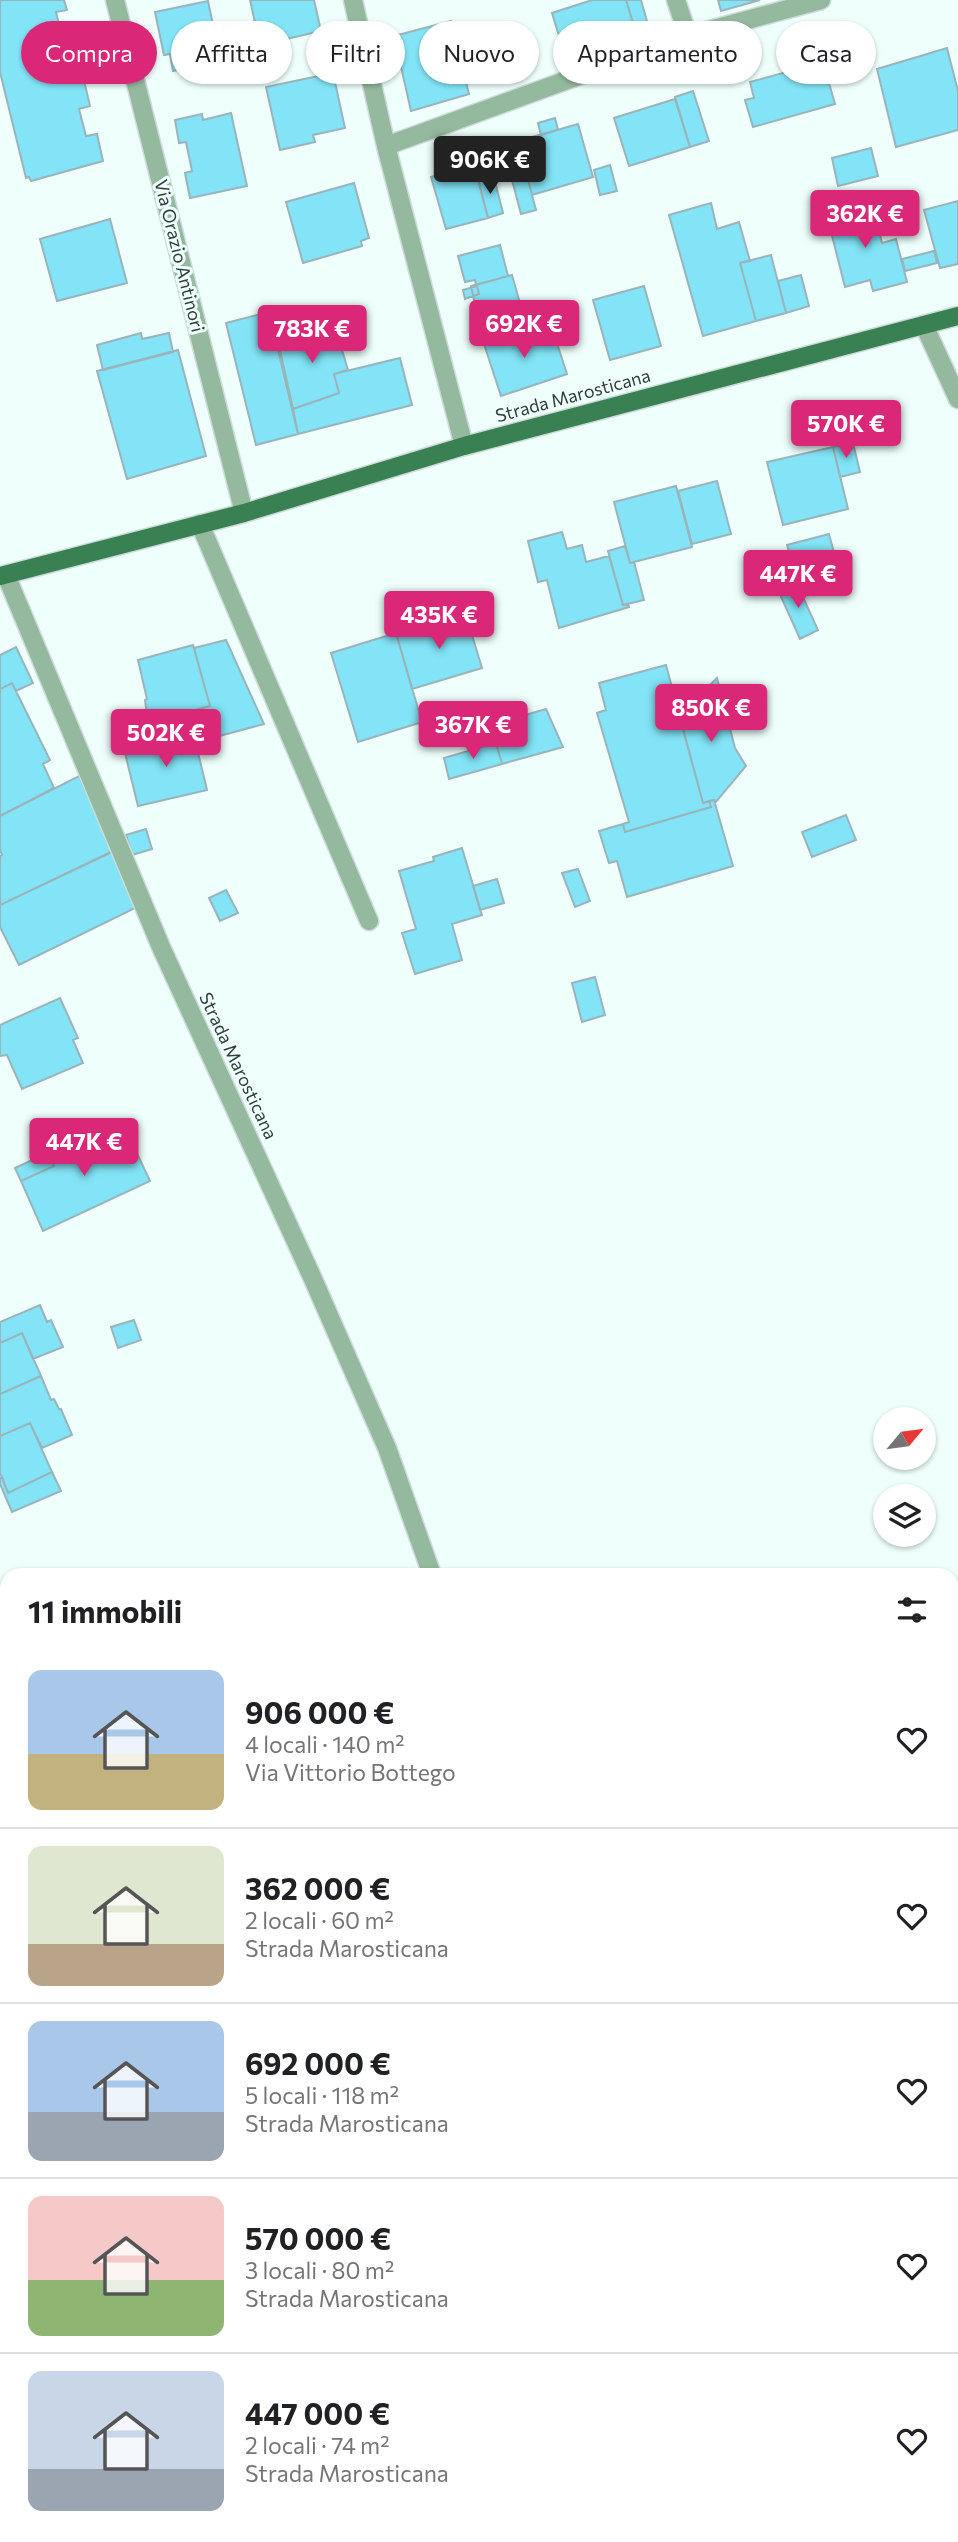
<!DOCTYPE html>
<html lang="it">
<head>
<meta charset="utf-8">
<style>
  :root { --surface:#fff; --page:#f6f6f6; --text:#202124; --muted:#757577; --line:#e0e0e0; --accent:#db2777 }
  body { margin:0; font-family:Commissioner,sans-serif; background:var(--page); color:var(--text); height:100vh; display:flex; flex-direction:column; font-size:26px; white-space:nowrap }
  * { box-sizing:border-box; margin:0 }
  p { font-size:23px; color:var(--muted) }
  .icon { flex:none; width:38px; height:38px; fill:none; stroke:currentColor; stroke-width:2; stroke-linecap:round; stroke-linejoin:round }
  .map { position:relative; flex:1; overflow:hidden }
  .drawer { position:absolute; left:0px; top:1568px; width:959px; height:975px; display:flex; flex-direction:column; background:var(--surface); border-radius:21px 21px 0 0; box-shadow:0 2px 5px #0004 }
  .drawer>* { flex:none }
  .guide { position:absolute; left:21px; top:21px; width:917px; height:63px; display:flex; gap:14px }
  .needle { width:46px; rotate:61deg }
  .tools { position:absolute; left:873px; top:1407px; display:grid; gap:14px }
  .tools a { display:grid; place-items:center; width:63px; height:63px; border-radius:50%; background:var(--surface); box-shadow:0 2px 5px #0004; font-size:35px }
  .price { position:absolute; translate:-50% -60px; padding:0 16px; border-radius:7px; background:var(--accent); color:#fff; font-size:23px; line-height:46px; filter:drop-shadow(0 2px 4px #0008) }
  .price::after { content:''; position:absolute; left:50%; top:42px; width:21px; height:16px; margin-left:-10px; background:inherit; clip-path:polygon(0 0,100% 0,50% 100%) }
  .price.active { background:#222; color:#fff }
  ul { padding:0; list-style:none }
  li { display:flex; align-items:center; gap:21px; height:175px; padding:0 28px }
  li+li { border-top:2px solid var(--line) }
  li span { display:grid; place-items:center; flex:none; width:196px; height:140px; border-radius:14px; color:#555 }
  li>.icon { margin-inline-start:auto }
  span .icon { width:84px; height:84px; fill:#fffc; stroke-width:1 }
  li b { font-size:30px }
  h2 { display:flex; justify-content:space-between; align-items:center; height:84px; padding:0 28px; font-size:30px }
  .tag { padding:0 24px; border-radius:32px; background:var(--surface); box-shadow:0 2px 5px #0004; font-size:24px; line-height:63px }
  .tag.active { background:var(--accent); color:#fff }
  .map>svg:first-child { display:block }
  .building { fill:#82e4f6; stroke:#99b4ba; stroke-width:2 }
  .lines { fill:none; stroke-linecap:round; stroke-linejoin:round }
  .minor-casing { stroke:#ccdcd9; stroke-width:21 }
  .major-casing { stroke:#ccdcd9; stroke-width:21 }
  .minor { stroke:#95b99e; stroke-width:18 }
  .major { stroke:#398052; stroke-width:18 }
  .labels { text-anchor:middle; stroke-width:6; stroke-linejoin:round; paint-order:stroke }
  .street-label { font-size:18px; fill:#333e3c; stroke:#eefffc }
</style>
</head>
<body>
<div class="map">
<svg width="958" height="2542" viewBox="0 0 958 2542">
  <rect width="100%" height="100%" fill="#eefffc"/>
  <path class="building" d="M0 0H64L67 10 56 12 63 40 74 38 90 106 79 109 86 136 97 134 103 161 31 181 29 177 26 178 0 72Z
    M250 0H314L321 31 260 45Z
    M592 0H626L640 46 610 55 608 49 567 62 552 13Z
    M626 0H641L648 25 635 29Z
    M718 0H760L721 11Z
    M208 1 215 34 234 31 239 57 173 71 170 54 164 55 155 12Z
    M451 21 469 94 411 111 394 36Z
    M947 48 958 91V130L896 147 877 69Z
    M823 62 835 104 753 127 745 100 754 98 750 82Z
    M333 73 345 128 313 135 315 142 280 150 266 87Z
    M693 91 709 141 690 147 675 97Z
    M675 99 690 147 629 166 614 118Z
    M231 113 247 186 190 198 185 173 192 171 186 142 179 143 175 120 202 114 203 120Z
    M555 118 558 130 541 135 538 123Z
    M578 124 593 177 532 195 518 141Z
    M871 148 878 176 838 186 832 158Z
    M474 165 488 218 446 229 431 177Z
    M610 165 617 191 600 195 594 170Z
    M493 174 503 213 488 218 478 178Z
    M527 176 536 210 521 214 512 180Z
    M354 183 369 238 361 241 362 246 303 263 286 202Z
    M958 201V264L940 268 924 210Z
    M711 203 717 229 739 222 750 261 740 263 756 321 703 336 669 215Z
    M872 204 882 243 896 239 907 282 873 291 870 280 845 287 827 216Z
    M110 219 127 283 57 301 40 239Z
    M500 245 508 276 476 285 475 280 465 282 458 256Z
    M934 251 937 263 905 271 902 259Z
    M771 255 786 313 756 321 740 263Z
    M512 275 521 307 478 319 471 286Z
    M801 275 809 306 786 313 778 281Z
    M477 286 479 294 465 299 463 290Z
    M644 286 661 346 610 360 593 300Z
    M542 307 549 329 518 339 515 331 512 332 507 319Z
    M317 309 322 329 303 335 298 315Z
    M269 312 298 434 256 445 226 323Z
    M335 326 348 370 334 374 339 393 293 409 278 341Z
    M552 328 567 374 501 396 483 341 515 331 518 339Z
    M141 333 142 339 169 333 173 352 103 370 97 345Z
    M178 350 206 456 127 479 97 371Z
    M400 358 412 405 298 434 293 409 339 393 334 374Z
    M853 443 860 472 840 477 833 447Z
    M833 447 848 509 783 525 767 462Z
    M717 481 731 534 692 544 678 491Z
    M676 486 692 547 630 563 614 502Z
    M562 532 567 549 582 545 586 562 609 556 623 605 628 604 629 607 559 628 547 580 538 582 528 541Z
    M829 534 837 564 796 575 787 545Z
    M625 546 630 563 634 562 644 600 623 605 608 551Z
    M796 582 818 630 800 639 778 590Z
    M465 612 482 668 412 689 396 633Z
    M396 633 422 722 358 742 331 653Z
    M226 640 264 724 212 738 202 708 210 706 194 648Z
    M193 645 210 706 148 723 145 700 147 699 138 660Z
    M16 647 33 683 16 691 12 683 0 689V655Z
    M666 665 703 803 709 801 711 807 625 832 623 824 629 822 597 713 606 710 599 683Z
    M717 678 735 748 746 766 715 803 714 800 703 803 679 715Z
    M12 683 50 760 43 764 54 788 0 816V689Z
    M546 709 563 747 502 764 491 725Z
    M170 717 174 737 153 742 148 723Z
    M193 732 207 790 138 806 124 749Z
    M496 743 502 764 449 779 444 758Z
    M79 776 115 850 0 905V856L2 855 0 850V816Z
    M714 800 733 866 627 897 617 861 609 863 599 831 623 824 625 832 711 807 709 801Z
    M846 815 856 840 812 857 802 832Z
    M146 829 152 849 132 855 126 835Z
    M462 848 482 915 452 924 462 960 415 974 402 933 416 929 399 871 434 861 433 857Z
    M114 851 141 905 19 965 0 927V905Z
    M578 869 590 901 575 907 562 873Z
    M497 879 504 903 480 910 473 886Z
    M226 890 238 913 220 921 209 898Z
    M595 977 605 1015 582 1022 572 983Z
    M60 998 78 1038 73 1040 83 1063 22 1089 7 1055 0 1056V1025Z
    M121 1120 127 1132 94 1147 88 1134Z
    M127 1132 150 1181 43 1231 21 1181 54 1166 47 1153 88 1134 94 1147Z
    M47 1153 54 1166 21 1181 15 1168Z
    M40 1305 47 1322 51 1320 63 1347 33 1359 22 1333 0 1343V1322Z
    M134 1320 141 1340 118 1348 111 1327Z
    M22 1333 41 1376 0 1394V1343Z
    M41 1376 51 1400 54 1399 59 1409H61L72 1435 42 1448 30 1423 0 1436V1394Z
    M30 1423 52 1472 8 1493 0 1473V1436Z
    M52 1472 61 1491 12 1512 0 1484V1478L2 1477 8 1493Z
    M7 1591V1707L0 1681V1593Z
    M0 1681 7 1707V1718L0 1720Z
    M7 1718V1856L0 1833V1720Z"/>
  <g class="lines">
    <g class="minor-casing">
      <path id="minor" d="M115 0 244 513
        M353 0 386 146
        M676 0 688 36
        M924 325 958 399
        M464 446 386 146 688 36 821 0
        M200 524 369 921
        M6 575 161 947 313 1279 387 1448 432 1575"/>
    </g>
    <g class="major-casing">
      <path id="major" d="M0 576 244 513 464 446 958 316"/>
    </g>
    <use href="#minor" class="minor"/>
    <use href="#major" class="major"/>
  </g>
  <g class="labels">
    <g class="street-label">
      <text transform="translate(179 256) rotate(76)" y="6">Via Orazio Antinori</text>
      <text transform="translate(573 396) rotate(-15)" y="6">Strada Marosticana</text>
      <text transform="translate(238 1066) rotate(65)" y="6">Strada Marosticana</text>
    </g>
  </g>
</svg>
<div class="tools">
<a><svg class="needle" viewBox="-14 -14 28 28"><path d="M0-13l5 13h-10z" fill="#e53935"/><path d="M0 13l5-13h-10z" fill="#757577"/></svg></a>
<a><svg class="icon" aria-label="layers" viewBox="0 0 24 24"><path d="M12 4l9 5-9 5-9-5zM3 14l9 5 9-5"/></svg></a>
</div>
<b class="price active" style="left:490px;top:196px">906K €</b>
<b class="price" style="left:865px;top:250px">362K €</b>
<b class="price" style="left:524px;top:360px">692K €</b>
<b class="price" style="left:312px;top:365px">783K €</b>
<b class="price" style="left:846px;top:460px">570K €</b>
<b class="price" style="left:798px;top:610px">447K €</b>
<b class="price" style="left:439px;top:651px">435K €</b>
<b class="price" style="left:711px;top:744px">850K €</b>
<b class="price" style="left:473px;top:761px">367K €</b>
<b class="price" style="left:166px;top:769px">502K €</b>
<b class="price" style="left:84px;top:1178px">447K €</b>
<div class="guide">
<a class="tag active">Compra</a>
<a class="tag">Affitta</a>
<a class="tag">Filtri</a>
<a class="tag">Nuovo</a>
<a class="tag">Appartamento</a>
<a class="tag">Casa</a>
</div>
<section class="drawer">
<h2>11 immobili<svg class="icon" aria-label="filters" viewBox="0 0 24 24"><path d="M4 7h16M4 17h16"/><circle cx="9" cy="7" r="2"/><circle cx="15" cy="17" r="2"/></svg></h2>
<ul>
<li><span style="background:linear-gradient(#a9c7e8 60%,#c2b280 0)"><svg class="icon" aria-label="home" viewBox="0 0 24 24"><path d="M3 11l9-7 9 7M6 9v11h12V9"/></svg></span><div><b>906 000 €</b><p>4 locali · 140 m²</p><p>Via Vittorio Bottego</p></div><svg class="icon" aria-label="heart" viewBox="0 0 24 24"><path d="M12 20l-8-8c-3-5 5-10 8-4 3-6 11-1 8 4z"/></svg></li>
<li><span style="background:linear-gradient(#dfe7d0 70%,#b9a48a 0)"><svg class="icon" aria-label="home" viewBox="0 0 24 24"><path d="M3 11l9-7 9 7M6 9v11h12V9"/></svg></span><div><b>362 000 €</b><p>2 locali · 60 m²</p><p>Strada Marosticana</p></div><svg class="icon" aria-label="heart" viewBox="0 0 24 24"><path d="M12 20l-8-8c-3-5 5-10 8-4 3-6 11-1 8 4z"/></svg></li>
<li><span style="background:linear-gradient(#a9c7e8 65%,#9aa5b1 0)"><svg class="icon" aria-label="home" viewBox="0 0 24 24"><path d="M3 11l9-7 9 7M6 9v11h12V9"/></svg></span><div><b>692 000 €</b><p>5 locali · 118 m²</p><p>Strada Marosticana</p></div><svg class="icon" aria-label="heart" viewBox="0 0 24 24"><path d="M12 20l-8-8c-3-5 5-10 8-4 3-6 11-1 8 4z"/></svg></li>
<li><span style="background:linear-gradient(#f6c9c9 60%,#8fb573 0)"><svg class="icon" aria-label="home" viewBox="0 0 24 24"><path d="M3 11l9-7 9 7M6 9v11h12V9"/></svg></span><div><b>570 000 €</b><p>3 locali · 80 m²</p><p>Strada Marosticana</p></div><svg class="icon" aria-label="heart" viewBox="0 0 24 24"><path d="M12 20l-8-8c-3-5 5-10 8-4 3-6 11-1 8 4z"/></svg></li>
<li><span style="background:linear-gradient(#c9d6e8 70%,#9aa5b1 0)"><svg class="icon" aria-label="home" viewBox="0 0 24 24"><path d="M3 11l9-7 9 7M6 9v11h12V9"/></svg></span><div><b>447 000 €</b><p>2 locali · 74 m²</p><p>Strada Marosticana</p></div><svg class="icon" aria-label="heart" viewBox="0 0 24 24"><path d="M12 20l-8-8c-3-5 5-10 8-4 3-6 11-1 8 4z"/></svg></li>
</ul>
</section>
</div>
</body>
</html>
